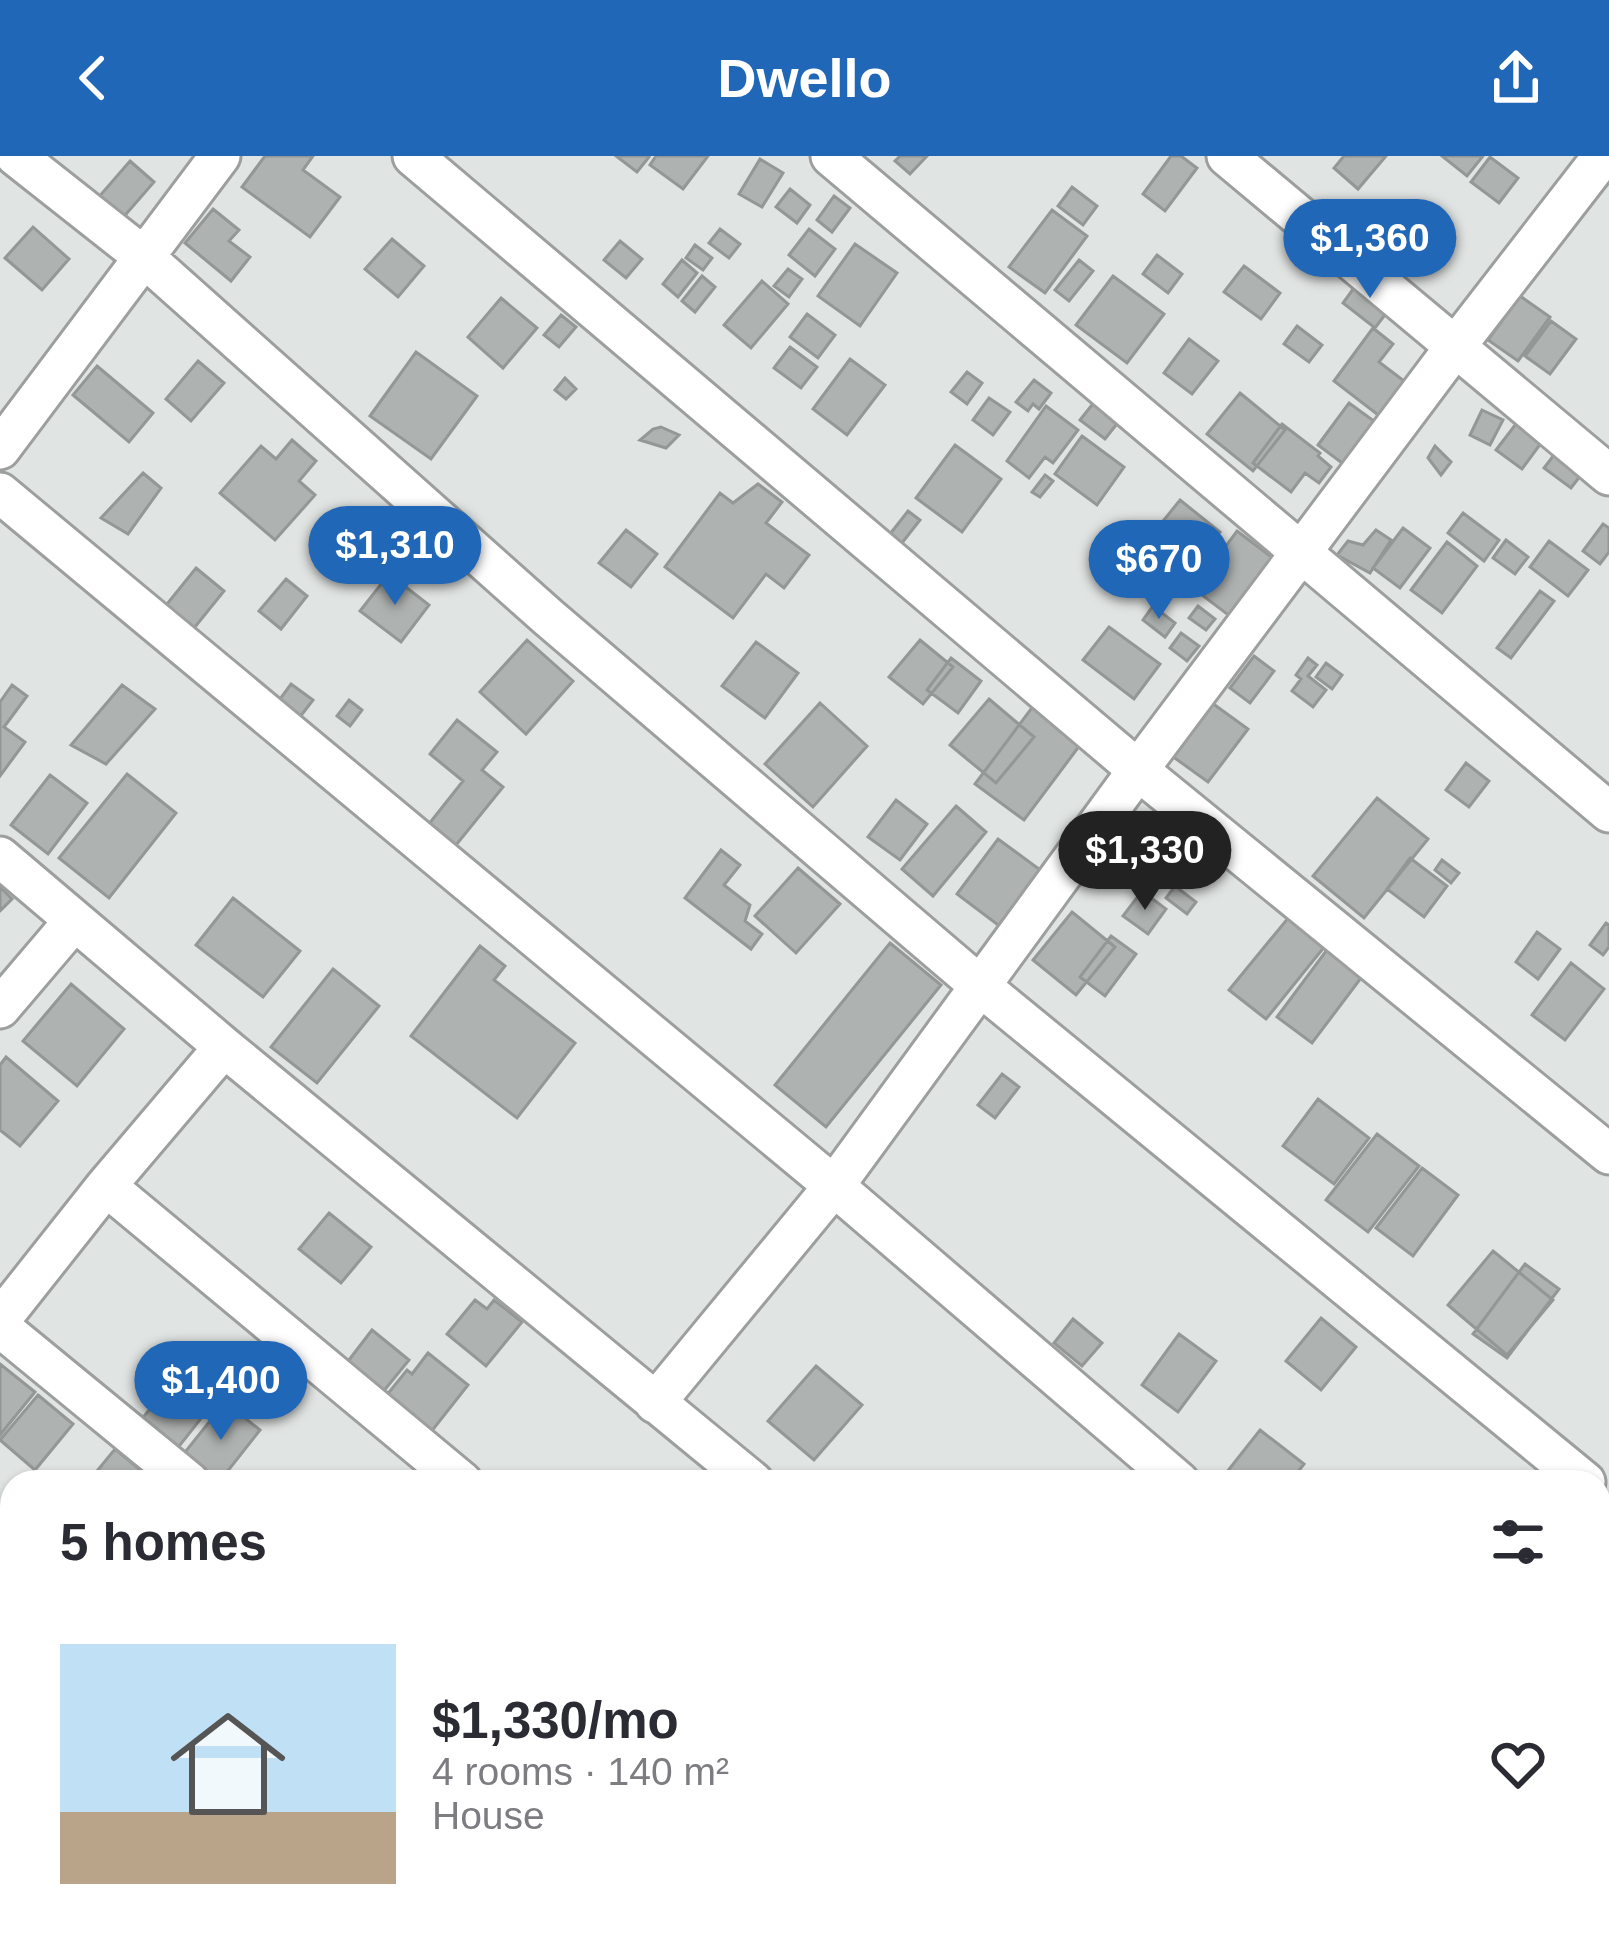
<!DOCTYPE html>
<html lang="en">
<head>
<meta charset="utf-8">
<style>
  :root { --surface:#fff; --page:#f2f2f3; --text:#2b2b33; --muted:#7c7c81; --line:#e1e1e2; --accent:#2067b7 }
  body { margin:0; font-family:Arial,sans-serif; background:var(--page); color:var(--text); height:100vh; display:flex; flex-direction:column; font-size:45px; white-space:nowrap }
  * { box-sizing:border-box; margin:0 }
  p { font-size:39px; color:var(--muted) }
  .icon { flex:none; width:66px; height:66px; fill:none; stroke:currentColor; stroke-width:2; stroke-linecap:round; stroke-linejoin:round }
  .map { position:relative; flex:1; overflow:hidden }
  .panel { position:absolute; left:0px; top:1314px; width:1611px; height:471px; display:flex; flex-direction:column; background:var(--surface); border-radius:36px 36px 0 0; box-shadow:0 3px 9px #0004 }
  .panel>* { flex:none }
  .price { position:absolute; translate:-50% -102px; padding:0 27px; border-radius:42px; background:var(--accent); color:#fff; font-size:39px; line-height:78px; filter:drop-shadow(0 3px 6px #0008) }
  .price::after { content:''; position:absolute; left:50%; top:72px; width:36px; height:27px; margin-left:-18px; background:inherit; clip-path:polygon(0 0,100% 0,50% 100%) }
  .price.selected { background:#222; color:#fff }
  ul { padding:0; list-style:none }
  li { display:flex; align-items:center; gap:36px; height:300px; padding:0 60px }
  li+li { border-top:3px solid var(--line) }
  li span { display:grid; place-items:center; flex:none; width:336px; height:240px; border-radius:0px; color:#555 }
  li>.icon { margin-inline-start:auto }
  span .icon { width:144px; height:144px; fill:#fffc; stroke-width:1 }
  li b { font-size:51px }
  h2 { display:flex; justify-content:space-between; align-items:center; height:144px; padding:0 60px; font-size:51px }
  header { display:flex; justify-content:space-between; align-items:center; height:156px; padding:0 60px; background:var(--accent); color:#fff; font-size:54px; font-weight:800 }
  .map>svg:first-child { display:block }
  .building { fill:#aeb2b1; stroke:#939796; stroke-width:3 }
  .lines { fill:none; stroke-linecap:round; stroke-linejoin:round }
  .minor-casing { stroke:#9c9f9d; stroke-width:45 }
  .minor { stroke:#fff; stroke-width:39 }
</style>
</head>
<body>
<header><svg class="icon" aria-label="back" viewBox="0 0 24 24"><path d="M15 5l-7 7 7 7"/></svg>Dwello<svg class="icon" aria-label="share" viewBox="0 0 24 24"><path d="M12 15V3M7 8l5-5 5 5M5 13v7h14v-7"/></svg></header>
<div class="map">
<svg width="1609" height="1783" viewBox="0 0 1609 1783">
  <rect width="100%" height="100%" fill="#e0e4e2"/>
  <path class="building" d="M265 0H313L303 14 340 41 310 81 242 31Z
    M616 0H647L649 1 637 16Z
    M656 0H708L683 33 650 9Z
    M900 0H927L910 18 895 5Z
    M1171 0H1181L1197 12 1165 55 1143 38Z
    M1344 0H1386L1358 33 1334 12Z
    M1442 0H1483L1467 20Z
    M1490 1 1518 22 1499 47 1471 26Z
    M760 3 783 17 762 51 739 38Z
    M130 5 154 26 121 64 97 43Z
    M1072 31 1097 50 1083 69 1058 50Z
    M790 33 810 49 797 67 776 51Z
    M834 40 850 52 832 76 817 64Z
    M213 53 239 74 229 85 250 101 231 125 185 87Z
    M1052 54 1087 80 1045 137 1009 111Z
    M33 71 69 103 42 134 5 102Z
    M720 73 740 88 729 102 709 87Z
    M809 73 835 93 815 120 789 99Z
    M392 83 424 110 398 141 365 113Z
    M620 85 642 103 626 122 604 104Z
    M855 88 897 117 860 170 818 140Z
    M695 89 712 102 703 114 686 102Z
    M1157 99 1182 118 1168 137 1143 118Z
    M682 104 697 117 678 141 663 128Z
    M1079 104 1093 115 1069 145 1055 134Z
    M1244 110 1280 137 1261 163 1224 136Z
    M788 113 802 123 789 141 774 130Z
    M1364 118 1397 143 1375 172 1343 147Z
    M702 120 715 131 695 156 682 145Z
    M1113 120 1164 158 1127 207 1076 169Z
    M762 125 788 148 751 192 724 169Z
    M1520 140 1550 161 1518 205 1488 184Z
    M501 142 537 172 503 212 468 181Z
    M807 158 835 179 818 202 790 181Z
    M561 159 576 171 559 191 544 179Z
    M1551 165 1576 183 1550 218 1525 200Z
    M1297 170 1322 189 1309 206 1284 188Z
    M1373 172 1393 188 1379 206 1408 228 1382 262 1334 225Z
    M1189 183 1218 205 1192 238 1164 217Z
    M790 191 817 211 801 232 774 212Z
    M416 196 477 240 431 303 370 260Z
    M850 203 885 229 847 279 813 253Z
    M198 205 224 227 191 265 166 243Z
    M97 210 153 257 129 286 73 239Z
    M967 216 982 227 967 248 951 236Z
    M565 222 576 233 566 243 555 234Z
    M1034 224 1051 237 1039 253 1033 248 1028 255 1016 246Z
    M1240 237 1285 274 1253 315 1207 278Z
    M1099 240 1124 259 1105 283 1080 264Z
    M989 242 1010 256 993 279 973 264Z
    M1349 247 1378 268 1346 310 1318 289Z
    M1046 250 1078 274 1053 307 1045 301 1029 322 1007 305Z
    M1482 254 1503 264 1490 289 1470 279Z
    M1522 260 1547 279 1522 313 1496 294Z
    M1282 268 1320 297 1318 300 1331 311 1319 327 1305 317 1291 336 1253 307Z
    M661 271 679 279 666 292 640 284 653 273Z
    M1082 280 1124 311 1097 349 1055 318Z
    M292 284 316 305 299 325 315 339 275 384 220 337 261 290 276 303Z
    M1564 286 1591 306 1571 332 1544 312Z
    M955 289 1001 323 962 376 916 342Z
    M1435 290 1451 306 1441 319 1428 302Z
    M143 317 161 332 128 378 101 362Z
    M1045 319 1053 325 1040 341 1032 336Z
    M758 328 782 346 766 367 809 399 784 432 766 418 733 462 665 411 720 337 733 347Z
    M1180 344 1220 376 1180 427 1139 395Z
    M908 355 920 364 902 387 890 378Z
    M1463 357 1499 384 1484 405 1448 377Z
    M1603 368 1609 372V396L1600 408 1583 395Z
    M1403 372 1430 392 1400 432 1373 412Z
    M626 374 657 398 631 431 599 407Z
    M1376 374 1391 384 1370 417 1337 399 1348 385 1363 389Z
    M1237 375 1278 406 1235 464 1194 433Z
    M1506 384 1528 401 1515 418 1493 402Z
    M1549 385 1588 414 1568 440 1530 411Z
    M1447 386 1477 410 1442 457 1411 434Z
    M196 412 224 435 191 476 163 453Z
    M389 418 429 449 401 486 360 455Z
    M286 423 307 440 281 473 259 455Z
    M1540 435 1554 445 1511 502 1497 492Z
    M1153 450 1175 467 1165 481 1143 464Z
    M1198 450 1215 463 1206 474 1189 462Z
    M1109 471 1160 508 1134 543 1083 504Z
    M1181 477 1199 490 1187 505 1170 492Z
    M527 484 573 525 526 578 480 536Z
    M920 484 953 511 923 548 889 521Z
    M756 486 798 517 765 562 722 530Z
    M1254 500 1274 515 1250 547 1230 532Z
    M951 502 981 525 958 557 927 534Z
    M1308 502 1317 509 1308 520 1326 534 1313 551 1292 535 1301 523 1296 519Z
    M1326 507 1342 519 1332 533 1316 521Z
    M291 528 313 544 290 574 269 558Z
    M12 529 27 540 4 571 25 586 0 620V546Z
    M122 529 155 553 106 608 71 589Z
    M989 543 1034 581 996 627 950 589Z
    M349 544 362 554 350 570 337 560Z
    M1037 545 1086 581 1024 664 975 628Z
    M820 547 867 590 813 651 765 608Z
    M1212 547 1248 573 1208 626 1172 600Z
    M457 564 497 596 482 614 503 631 448 699 421 678 463 625 430 598Z
    M1466 607 1489 625 1469 651 1446 634Z
    M127 618 176 657 109 742 59 702Z
    M50 619 87 647 48 698 11 669Z
    M1377 642 1428 683 1364 762 1313 720Z
    M896 644 927 668 900 704 868 681Z
    M956 650 986 676 933 740 902 713Z
    M1185 681 1203 693 1191 708 1174 696Z
    M998 683 1043 716 1002 772 957 738Z
    M721 694 740 709 724 729 750 749 745 765 762 778 751 793 685 742Z
    M1410 702 1447 730 1424 761 1387 733Z
    M1442 704 1459 717 1451 727 1435 714Z
    M798 712 840 748 796 797 755 760Z
    M1175 730 1196 746 1187 758 1166 742Z
    M0 731 12 743 0 755Z
    M1142 735 1166 753 1148 778 1123 760Z
    M233 742 300 795 263 841 196 789Z
    M1072 756 1115 791 1076 839 1033 804Z
    M1289 761 1325 790 1266 863 1229 834Z
    M1606 767 1609 769V791L1603 799 1590 789Z
    M1537 776 1560 793 1538 823 1516 806Z
    M1111 780 1136 798 1105 840 1080 821Z
    M890 787 941 829 826 971 775 929Z
    M1332 787 1367 814 1312 887 1277 861Z
    M480 790 505 810 494 824 575 887 517 962 411 880Z
    M1571 807 1604 833 1565 884 1532 859Z
    M333 813 379 850 317 927 271 891Z
    M71 828 124 873 77 930 23 885Z
    M6 901 58 945 20 990 0 974V909Z
    M1002 918 1019 931 995 962 978 949Z
    M1318 943 1369 982 1334 1028 1283 990Z
    M1377 978 1419 1010 1368 1076 1326 1044Z
    M1422 1012 1458 1039 1413 1100 1376 1072Z
    M329 1057 371 1091 341 1127 299 1093Z
    M1493 1095 1553 1144 1507 1199 1448 1149Z
    M1525 1108 1559 1133 1507 1202 1473 1178Z
    M475 1144 487 1153 494 1144 522 1166 486 1210 447 1178Z
    M1321 1162 1356 1191 1321 1234 1286 1205Z
    M1073 1163 1102 1187 1082 1210 1054 1187Z
    M372 1174 409 1204 378 1242 342 1213Z
    M1179 1178 1216 1205 1178 1256 1142 1229Z
    M428 1197 468 1229 431 1276 386 1240 407 1214 412 1218Z
    M0 1208 35 1236 0 1279Z
    M185 1209 221 1237 173 1298 137 1269Z
    M816 1210 862 1249 814 1304 768 1265Z
    M38 1239 73 1268 35 1314 0 1284Z
    M225 1246 260 1274 219 1326H214L182 1300Z
    M1260 1274 1304 1308 1290 1326H1219Z
    M115 1293 155 1326H88Z
    M4 1493 12 1500V1543L0 1558V1498Z
    M1599 1714 1609 1721V1741L1600 1753Z
    M169 1773H284L276 1783H178Z
    M503 1773H527L519 1783Z
    M1457 1773H1501L1493 1783H1467L1456 1775Z
    M1568 1773H1572L1585 1783H1560Z"/>
  <g class="lines">
    <g class="minor-casing">
      <path id="minor" d="M16 0 144 101 548 461 979 829 1585 1326
        M413 0 1138 614 1609 998
        M831 0 1609 656
        M1227 0 1609 319
        M0 293 220 0
        M0 337 834 1030 1179 1326
        M0 701 224 891 753 1326
        M0 852 74 765
        M106 1030 224 891
        M0 1164 106 1030 462 1326
        M0 1171 189 1326
        M655 1247 834 1030 1138 614 1455 191 1603 0
        M0 1423 12 1433
        M0 1632 12 1618
        M1599 1686 1609 1695
        M404 1773 416 1783
        M725 1773 736 1783
        M990 1773 1002 1783
        M1282 1773 1294 1783
        M308 1783 318 1773"/>
    </g>
    <use href="#minor" class="minor"/>
  </g>
</svg>
<b class="price" style="left:1370px;top:145px">$1,360</b>
<b class="price" style="left:395px;top:452px">$1,310</b>
<b class="price" style="left:1159px;top:466px">$670</b>
<b class="price selected" style="left:1145px;top:757px">$1,330</b>
<b class="price" style="left:221px;top:1287px">$1,400</b>
<section class="panel">
<h2>5 homes<svg class="icon" aria-label="filters" viewBox="0 0 24 24"><path d="M4 7h16M4 17h16"/><circle cx="9" cy="7" r="2"/><circle cx="15" cy="17" r="2"/></svg></h2>
<ul>
<li><span style="background:linear-gradient(#bfe0f5 70%,#b9a48a 0)"><svg class="icon" aria-label="home" viewBox="0 0 24 24"><path d="M3 11l9-7 9 7M6 9v11h12V9"/></svg></span><div><b>$1,330/mo</b><p>4 rooms · 140 m²</p><p>House</p></div><svg class="icon" aria-label="heart" viewBox="0 0 24 24"><path d="M12 20l-8-8c-3-5 5-10 8-4 3-6 11-1 8 4z"/></svg></li>
</ul>
</section>
</div>
</body>
</html>
